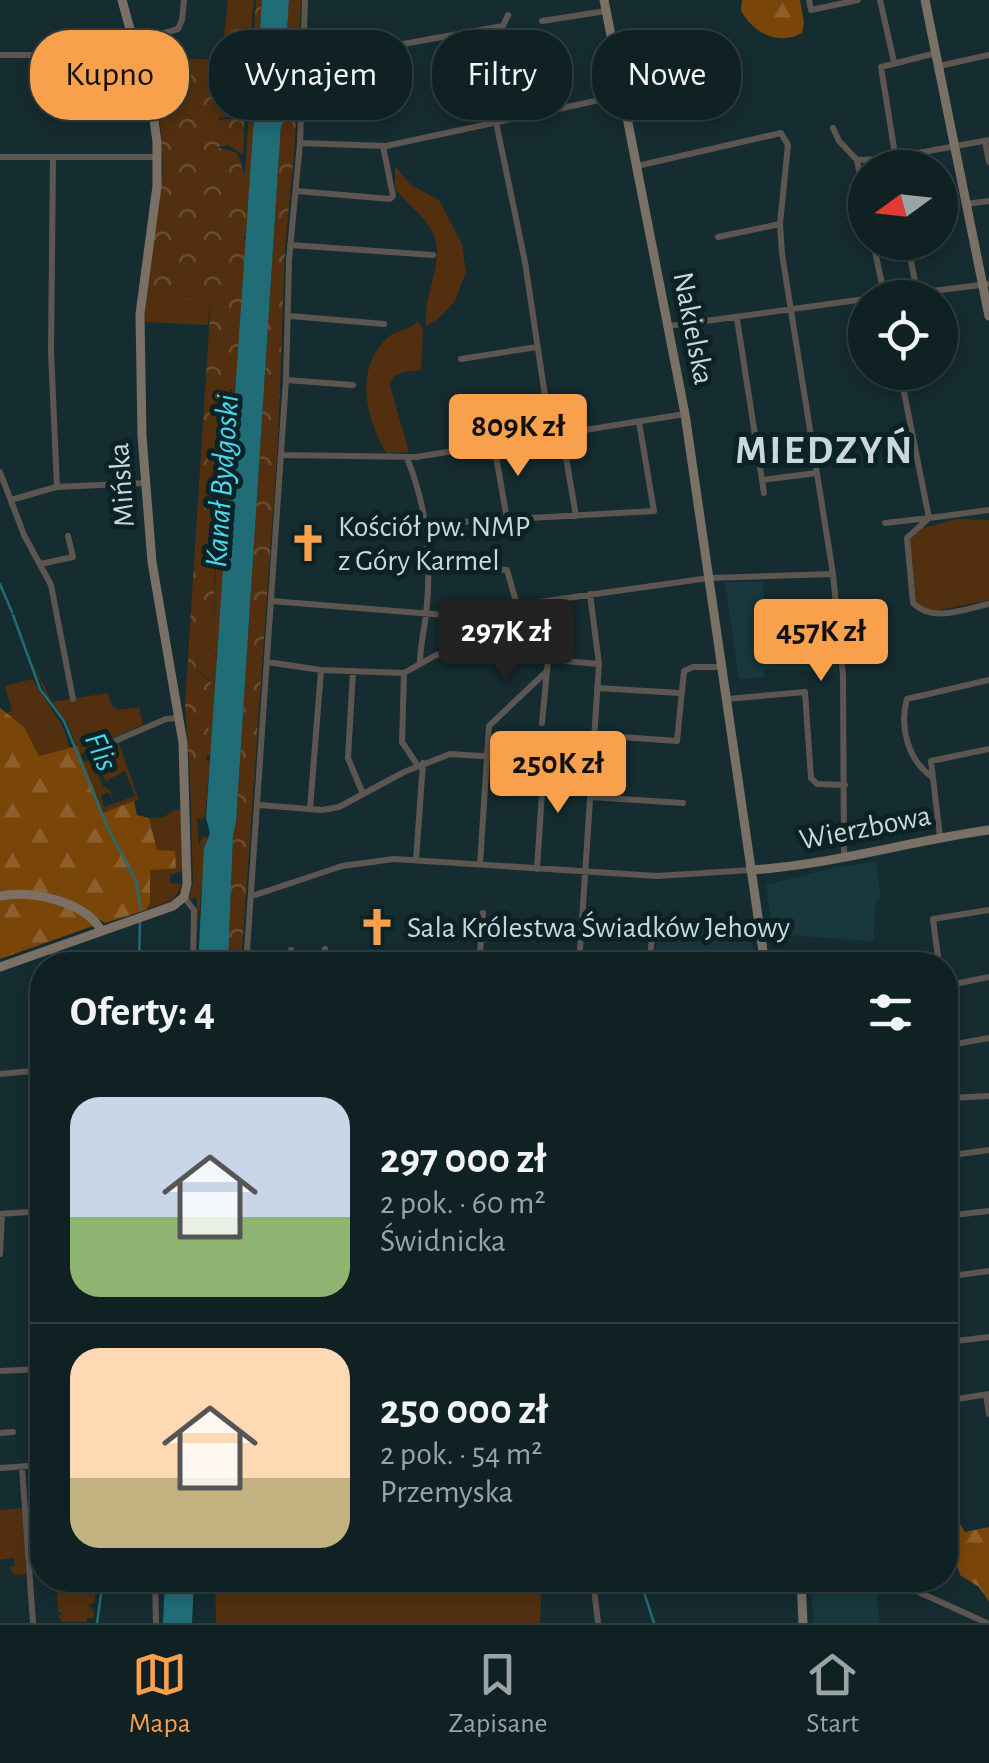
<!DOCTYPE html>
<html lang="pl">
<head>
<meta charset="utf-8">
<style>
  :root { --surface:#102124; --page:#19292c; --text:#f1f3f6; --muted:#9ca3a6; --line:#303e41; --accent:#f9a04c }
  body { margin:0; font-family:"Alegreya Sans",sans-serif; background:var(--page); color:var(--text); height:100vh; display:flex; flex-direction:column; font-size:38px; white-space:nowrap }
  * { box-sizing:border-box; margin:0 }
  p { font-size:32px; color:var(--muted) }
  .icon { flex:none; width:55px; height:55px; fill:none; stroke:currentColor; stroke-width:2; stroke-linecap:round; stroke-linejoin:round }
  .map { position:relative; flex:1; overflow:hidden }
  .drawer { position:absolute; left:30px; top:952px; width:928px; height:640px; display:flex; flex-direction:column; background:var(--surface); border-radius:40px; box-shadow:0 5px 15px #0003,0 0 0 2px var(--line) }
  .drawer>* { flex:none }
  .guide { position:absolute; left:30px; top:30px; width:930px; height:90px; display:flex; gap:20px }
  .needle { width:65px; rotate:255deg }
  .fabs { position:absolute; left:848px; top:150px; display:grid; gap:20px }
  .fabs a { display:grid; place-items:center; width:110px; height:110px; border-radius:50%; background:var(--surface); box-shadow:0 5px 15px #0003,0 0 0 2px var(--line); font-size:50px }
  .price { position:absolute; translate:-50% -85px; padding:0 22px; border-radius:10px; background:var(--accent); color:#111; font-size:32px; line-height:65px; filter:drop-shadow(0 2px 5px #0008) }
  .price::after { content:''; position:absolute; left:50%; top:60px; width:30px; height:22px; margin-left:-15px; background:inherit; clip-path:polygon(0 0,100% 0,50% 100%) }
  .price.on { background:#222; color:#fff }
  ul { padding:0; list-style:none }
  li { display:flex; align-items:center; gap:30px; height:250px; padding:0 40px }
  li+li { border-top:2px solid var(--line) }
  li span { display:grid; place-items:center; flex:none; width:280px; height:200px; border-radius:30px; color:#555 }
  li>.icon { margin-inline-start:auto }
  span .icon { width:120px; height:120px; fill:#fffc; stroke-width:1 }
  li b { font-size:42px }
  h2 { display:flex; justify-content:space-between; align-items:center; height:120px; padding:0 40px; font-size:42px }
  .pill { padding:0 35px; border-radius:40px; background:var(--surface); box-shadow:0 5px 15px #0003,0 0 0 2px var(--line); font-size:35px; line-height:90px }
  .pill.on { background:var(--accent); color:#111 }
  .tabs { display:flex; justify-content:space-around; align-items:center; height:140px; border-top:2px solid var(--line); background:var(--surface); font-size:28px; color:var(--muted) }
  .tabs a { display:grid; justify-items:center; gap:5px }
  .tabs .on { color:var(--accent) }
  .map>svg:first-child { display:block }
  .built { fill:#18383d }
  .green { fill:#52300f }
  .forest { fill:url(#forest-firs) }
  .park { fill:url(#park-crowns) }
  .water { fill:#206d78 }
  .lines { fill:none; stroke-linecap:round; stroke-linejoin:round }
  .stream { stroke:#206d78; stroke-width:2.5 }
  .street { stroke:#5d5650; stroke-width:6 }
  .secondary { stroke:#7b7066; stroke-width:9 }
  .labels { text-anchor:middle; stroke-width:10; stroke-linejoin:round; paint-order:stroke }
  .street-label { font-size:30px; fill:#cbd8da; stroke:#0b2226 }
  .poi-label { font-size:30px; fill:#cbd8da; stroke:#0b2226; text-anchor:start }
  .water-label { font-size:32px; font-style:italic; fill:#49d9ee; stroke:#0b2226 }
  .district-label { font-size:40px; font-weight:bold; letter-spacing:2.5px; fill:#cbd8da; stroke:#0b2226 }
</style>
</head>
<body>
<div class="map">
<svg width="989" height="1623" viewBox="0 0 989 1623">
  <defs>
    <pattern id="forest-firs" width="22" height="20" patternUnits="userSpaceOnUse" patternTransform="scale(2.5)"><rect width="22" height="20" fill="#7a4509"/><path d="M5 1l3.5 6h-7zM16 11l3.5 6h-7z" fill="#8c5f2c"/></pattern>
    <pattern id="park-crowns" width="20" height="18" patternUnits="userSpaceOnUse" patternTransform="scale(2.5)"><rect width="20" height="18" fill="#52300f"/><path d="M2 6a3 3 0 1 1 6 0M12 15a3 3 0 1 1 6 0" fill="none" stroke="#6a4d31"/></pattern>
  </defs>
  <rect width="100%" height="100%" fill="#152c30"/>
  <path class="built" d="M725 582H763L765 612 830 617 838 673 770 669 764 670 765 677 739 679Z
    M876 862 881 899 876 900 873 941 773 934 766 885 836 867Z
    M660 926 751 933 756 965H653Z
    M811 1580H877L879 1623H813Z"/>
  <path class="green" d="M395 166 411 185 439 200 462 244 466 272 455 301 438 319 426 326C422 294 447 261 432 231 424 215 405 203 395 188Z
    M211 297 208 325 144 322 146 302Z
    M418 321 423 330 421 370 403 372 393 377 390 386 409 452 386 453C367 418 354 375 384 341 394 329 408 332 418 321Z
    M236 386 218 653 214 656 218 657 211 755H207L206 760 210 761 205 816 201 820 197 817 199 846 202 836 207 837 197 933V897L189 899 193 884 190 776C213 755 208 711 210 681L197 669 199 638 214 627 217 531 221 520 225 488V456L221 445 232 390Z
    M957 519 989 520V600L934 611 917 606 909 541 922 528Z
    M29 656 52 702 108 693 111 705 118 710 139 707 143 725 88 748 80 756 67 722 46 695Z
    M32 679 62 725 70 748 39 756 24 727 6 713 12 711 5 686Z
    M118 741 139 800 103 813 82 761 91 760 103 786 110 790 113 800 108 792 101 796 104 807 135 796 125 771 106 781 92 753Z
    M174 810H181L182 871 170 875V883L181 884C178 902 162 904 147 909L150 870 175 869 157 851 149 818 164 817Z
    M23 1508 26 1574 14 1575 10 1567 15 1566 14 1558 0 1560V1510Z
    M85 1580 86 1584 95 1580V1602L88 1606 94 1610V1618H87V1622H63L58 1616 64 1613 58 1612 57 1581Z
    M215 1580H542L540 1623H216Z"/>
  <path class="forest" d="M742 0H800L804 23 802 33C778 46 754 33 741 11Z
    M0 708 24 727 39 756 77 746 103 813 134 801 137 815 149 818 157 850 175 851 176 869 150 870V902L146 910 105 923 92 915 93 926 0 959Z
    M945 1501 965 1532 989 1527V1602L979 1587 960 1575 950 1542 945 1537Z"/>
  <path class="park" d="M228 0H254L249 47 228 70 231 86 244 102 234 116 218 118 219 120 236 118 245 107 243 155 228 145 216 147 237 153 245 176 256 0H262L246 236 243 237 246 241 236 386 230 390 228 416 221 433 225 488 215 553 214 627 199 638 197 669 211 683C209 712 213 756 190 776L185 705 211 298 146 302 163 169 161 129 147 68 185 58 221 61Z
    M289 0H301L295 142 285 249 278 440 241 965H228L233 835 236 821Z"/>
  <path class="water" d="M262 0H289L236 822 233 835 228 965H198L204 848 210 833 206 818Z
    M165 1580H194L192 1623H163Z"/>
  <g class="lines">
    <path class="stream" d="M0 584 12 612
      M13 615 40 689 64 721 107 826 136 881 141 909
      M139 965 140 922
      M640 1580 654 1623
      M97 1623 103 1580"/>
    <path class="street" d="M809 0 811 10 858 0
      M880 0 894 62
      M542 21 606 11
      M0 55H90L178 29 182 20 184 0
      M303 62 503 26 508 15
      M939 66 989 55
      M496 122 525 262 551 436
      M833 128 839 141 857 160 885 159 989 140
      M985 141 989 162
      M300 143 386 146 623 95
      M0 157H157
      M53 157 51 352 57 487
      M857 160 865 202
      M637 166 781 133 788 145 780 224 782 254 833 574 843 675 844 857
      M892 168 894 148 881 67 936 53
      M296 191 390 199 393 196 383 146
      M966 204 989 201
      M718 237 780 224
      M873 242 885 298
      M907 242 917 291
      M290 245 433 255
      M875 298 989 284
      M290 316 384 324
      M737 319 764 493
      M669 326 865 299
      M461 359 537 347
      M900 372 929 518 989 510
      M286 380 353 385
      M562 434 576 516
      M494 445 507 519
      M281 455 416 457 685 414
      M407 458C428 510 432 559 426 615 424 631 420 646 420 662
      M0 472 24 535 51 585 73 699
      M762 480 816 473
      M11 500 56 487 145 483
      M885 523 929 518 907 538 913 603C932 623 965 609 989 604
      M427 524 654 511 639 422
      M40 564 73 557 68 536
      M463 567 507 570 517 605
      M271 601 445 615 709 578 833 574
      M267 662 321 670 404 673 436 655 462 652 599 664
      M353 671 348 758 363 794
      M404 673 402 742 418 766
      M597 688 680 693
      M727 699 805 692 811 778 817 784 845 785
      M542 723 548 660
      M594 735 677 741 684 671 693 667H722
      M89 752 166 719 178 718
      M932 777C908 760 899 727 907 699L989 680
      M590 797 683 803
      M259 805 322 810 339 807 404 772 450 754 592 763
      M310 809 321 671
      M940 837 931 761 989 749
      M416 860 423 763
      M480 864 489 726 547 671
      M537 869 544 761
      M252 896 342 866 394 859 657 876 751 870
      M184 897 194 910 193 965
      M54 949V965
      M246 965 286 380 289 260 300 143 305 0
      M289 965 291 950
      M324 965 325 949
      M479 965 483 913
      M579 965 599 664 590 594
      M649 965 653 929
      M939 965 933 919 989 910
      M945 986 989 977
      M945 1046 989 1038
      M945 1061 948 1098 989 1096
      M0 1074 42 1070
      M945 1156 989 1150
      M0 1214 42 1211
      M945 1216 989 1211
      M0 1254 2 1214
      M945 1277 989 1271
      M956 1341 989 1337
      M0 1371 42 1369
      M986 1395 989 1414
      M945 1401 989 1394
      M0 1433 13 1432
      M22 1467 33 1623
      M0 1468 42 1465
      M155 1580 156 1623
      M593 1580 598 1623
      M892 1580 987 1623"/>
    <path class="secondary" d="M604 0 685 414 765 965
      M925 0 989 316
      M751 870C831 865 909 841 989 830
      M0 896C31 890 84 901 101 930
      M0 967 173 906 184 897 187 884 183 743 152 562 142 436 140 314 157 186V142L153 113 122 0
      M801 1580 803 1623"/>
  </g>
  <defs>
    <g id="church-bare" transform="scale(3)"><path d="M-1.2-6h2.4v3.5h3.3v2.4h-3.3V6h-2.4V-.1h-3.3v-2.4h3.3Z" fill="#f9a04c" stroke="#0b2226" stroke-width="2.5" paint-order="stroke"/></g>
  </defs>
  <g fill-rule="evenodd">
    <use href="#church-bare" x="308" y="543"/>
    <use href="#church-bare" x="377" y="927"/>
  </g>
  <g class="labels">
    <g class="street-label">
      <text transform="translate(694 328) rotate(79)" y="10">Nakielska</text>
      <text transform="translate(121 485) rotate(-94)" y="10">Mińska</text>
      <text transform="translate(865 827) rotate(-11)" y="10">Wierzbowa</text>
    </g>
    <g class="poi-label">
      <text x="338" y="536">Kościół pw. NMP<tspan x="338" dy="34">z Góry Karmel</tspan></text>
      <text x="407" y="937">Sala Królestwa Świadków Jehowy</text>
    </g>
    <g class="water-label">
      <text transform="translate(221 481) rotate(-86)" y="11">Kanał Bydgoski</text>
      <text transform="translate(102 751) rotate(66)" y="11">Flis</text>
    </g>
    <g class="district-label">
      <text x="825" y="463">MIEDZYŃ</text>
    </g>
  </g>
</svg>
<div class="fabs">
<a><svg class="needle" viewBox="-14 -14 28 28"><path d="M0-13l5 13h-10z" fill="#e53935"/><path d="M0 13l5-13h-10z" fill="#9ca3a6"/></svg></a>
<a><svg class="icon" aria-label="locate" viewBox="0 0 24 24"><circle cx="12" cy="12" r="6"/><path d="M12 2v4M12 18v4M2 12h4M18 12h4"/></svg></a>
</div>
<b class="price" style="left:518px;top:479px">809K zł</b>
<b class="price on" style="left:506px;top:684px">297K zł</b>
<b class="price" style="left:821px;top:684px">457K zł</b>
<b class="price" style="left:558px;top:816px">250K zł</b>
<div class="guide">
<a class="pill on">Kupno</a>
<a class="pill">Wynajem</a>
<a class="pill">Filtry</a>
<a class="pill">Nowe</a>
</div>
<section class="drawer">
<h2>Oferty: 4<svg class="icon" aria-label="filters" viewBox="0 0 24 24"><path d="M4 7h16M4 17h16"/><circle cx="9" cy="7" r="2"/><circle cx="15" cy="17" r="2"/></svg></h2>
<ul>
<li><span style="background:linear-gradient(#c9d6e8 60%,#8fb573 0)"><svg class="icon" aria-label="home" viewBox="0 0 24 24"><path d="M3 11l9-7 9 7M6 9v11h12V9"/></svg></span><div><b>297 000 zł</b><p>2 pok. · 60 m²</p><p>Świdnicka</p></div></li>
<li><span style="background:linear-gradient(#ffd9b3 65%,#c2b280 0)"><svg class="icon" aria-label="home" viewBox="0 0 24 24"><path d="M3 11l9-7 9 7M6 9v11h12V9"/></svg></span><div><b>250 000 zł</b><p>2 pok. · 54 m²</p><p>Przemyska</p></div></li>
</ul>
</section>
</div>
<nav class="tabs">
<a class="on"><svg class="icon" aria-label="map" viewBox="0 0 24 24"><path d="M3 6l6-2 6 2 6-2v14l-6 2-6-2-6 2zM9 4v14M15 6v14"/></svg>Mapa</a>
<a><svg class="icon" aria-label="saved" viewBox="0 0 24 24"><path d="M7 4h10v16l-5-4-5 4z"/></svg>Zapisane</a>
<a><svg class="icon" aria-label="home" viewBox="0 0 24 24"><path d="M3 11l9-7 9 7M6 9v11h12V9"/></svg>Start</a>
</nav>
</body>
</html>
